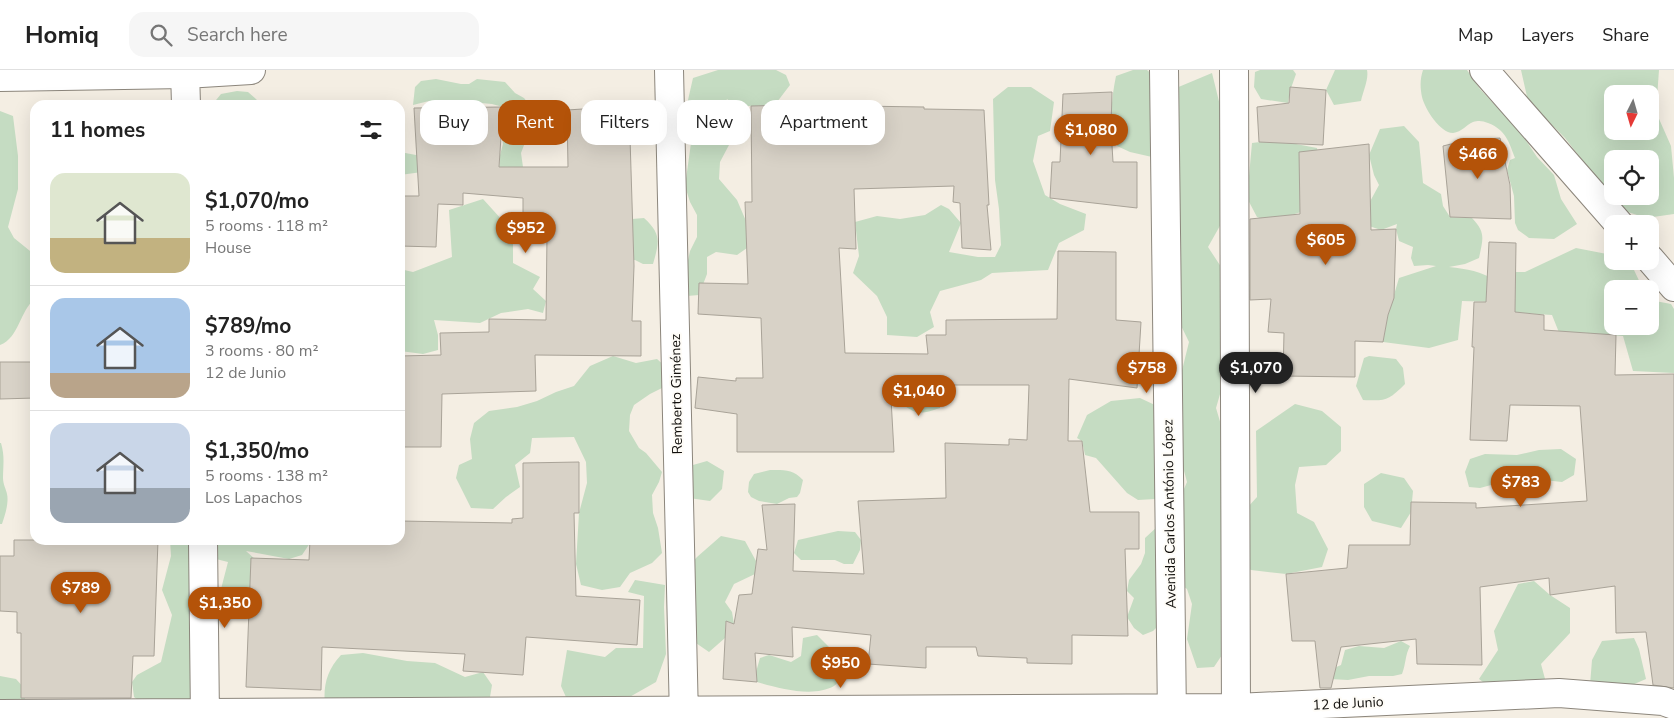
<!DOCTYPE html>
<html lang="en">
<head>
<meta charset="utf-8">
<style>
  :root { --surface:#fff; --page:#f6f6f6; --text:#222; --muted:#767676; --line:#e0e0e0; --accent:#b45309 }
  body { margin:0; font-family:"Nunito Sans",sans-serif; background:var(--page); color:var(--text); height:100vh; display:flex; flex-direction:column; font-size:19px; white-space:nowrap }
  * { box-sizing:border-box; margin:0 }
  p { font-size:16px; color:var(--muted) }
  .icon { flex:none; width:28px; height:28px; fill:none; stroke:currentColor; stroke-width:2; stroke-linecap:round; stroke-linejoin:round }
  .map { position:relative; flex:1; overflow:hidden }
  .sheet { position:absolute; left:30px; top:30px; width:375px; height:445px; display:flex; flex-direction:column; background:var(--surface); border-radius:15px; box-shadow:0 5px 20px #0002 }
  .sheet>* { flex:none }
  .top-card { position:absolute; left:420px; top:30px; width:475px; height:45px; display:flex; gap:10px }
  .needle { width:32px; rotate:185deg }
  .controls { position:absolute; left:1604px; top:15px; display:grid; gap:10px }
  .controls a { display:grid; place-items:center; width:55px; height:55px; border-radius:10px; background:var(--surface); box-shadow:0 5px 20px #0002; font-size:25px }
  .price { position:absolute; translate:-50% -42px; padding:0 11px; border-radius:18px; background:var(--accent); color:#fff; font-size:16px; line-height:32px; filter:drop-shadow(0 1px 2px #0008) }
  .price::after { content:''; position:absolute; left:50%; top:30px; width:15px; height:11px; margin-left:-8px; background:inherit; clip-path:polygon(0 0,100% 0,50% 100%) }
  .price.selected { background:#222; color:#fff }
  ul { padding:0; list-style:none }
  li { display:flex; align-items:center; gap:15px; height:125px; padding:0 20px }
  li+li { border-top:1px solid var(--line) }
  li span { display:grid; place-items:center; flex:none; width:140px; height:100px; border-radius:15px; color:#555 }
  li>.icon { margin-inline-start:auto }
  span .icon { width:60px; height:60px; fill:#fffc; stroke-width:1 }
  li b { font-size:21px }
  h2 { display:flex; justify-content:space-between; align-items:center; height:60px; padding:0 20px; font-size:21px }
  .pill { padding:0 18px; border-radius:15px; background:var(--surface); box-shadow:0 5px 20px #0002; font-size:18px; line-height:45px }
  .pill.selected { background:var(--accent); color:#fff }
  header { display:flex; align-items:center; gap:30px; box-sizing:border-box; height:70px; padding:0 25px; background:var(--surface); border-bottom:1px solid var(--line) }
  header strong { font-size:24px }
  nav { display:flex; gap:28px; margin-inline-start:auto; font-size:18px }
  .search { width:350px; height:45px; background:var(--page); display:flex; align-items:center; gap:12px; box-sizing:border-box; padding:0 18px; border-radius:15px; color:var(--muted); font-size:19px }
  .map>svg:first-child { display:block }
  .green { fill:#c5dcc2; fill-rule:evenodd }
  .building { fill:#d8d2c7; stroke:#a9a398 }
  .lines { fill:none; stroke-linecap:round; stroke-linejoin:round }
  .minor-casing { stroke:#8c867c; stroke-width:30 }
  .minor { stroke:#fff; stroke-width:28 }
  .labels { text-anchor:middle; stroke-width:4; stroke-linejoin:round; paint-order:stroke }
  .street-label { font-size:14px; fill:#110f0c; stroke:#fefcf7 }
</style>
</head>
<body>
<header>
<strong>Homiq</strong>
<div class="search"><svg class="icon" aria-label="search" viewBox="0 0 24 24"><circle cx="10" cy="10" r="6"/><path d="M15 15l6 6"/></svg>Search here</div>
<nav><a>Map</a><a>Layers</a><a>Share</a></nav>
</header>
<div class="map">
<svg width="1674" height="648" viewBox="0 0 1674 648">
  <rect width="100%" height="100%" fill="#f4eee3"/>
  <path class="green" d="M718 0H776L786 5 790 15 774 36H735L727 29 721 44 729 75 720 92 719 109 737 130 746 151 747 178 737 185 716 182 707 187V204L699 225 687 226V195L690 181 697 167V145L690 132 685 116 691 73 688 30 693 8Z
    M1133 0H1147L1157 9 1152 87 1130 82 1117 76C1109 52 1111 31 1116 6Z
    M1260 0H1293L1296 4 1290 21 1288 33 1261 29 1254 17 1255 2Z
    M1335 0H1367C1369 9 1363 21 1361 31L1334 35 1326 20Z
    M1423 0H1467L1480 19 1521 63 1537 87 1554 105 1561 129 1577 154 1554 169 1529 168 1518 160 1515 153 1514 126 1507 100 1510 90 1515 88C1509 72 1506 60 1488 53 1483 51 1479 50 1473 52 1466 55 1462 62 1453 63 1440 63 1425 39 1422 27 1420 17 1420 9 1423 0Z
    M1521 0H1659L1656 42 1671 76 1674 108V144L1646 148 1628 142 1605 123 1586 95 1565 68 1528 31ZM1612 24H1650V61H1612ZM1612 89H1650V126H1612Z
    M1212 3 1229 72 1230 138 1208 177 1229 209 1232 283 1216 338 1237 409 1224 582 1214 597 1197 598 1187 569 1192 534 1187 519 1177 512 1171 449 1187 412 1170 349 1189 272 1170 233 1169 21Z
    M436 9 461 14H469L477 9 505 12 515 23 524 28 543 52 533 65 526 70 521 83 523 97 498 118 500 85 503 74 501 60 503 37 492 34 481 33 470 37 455 31 450 37 440 38 429 31 413 35 415 17 421 11Z
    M1008 17H1031L1054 32 1050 61 1038 66 1033 91 1045 125 1060 134 1086 144 1084 160 1059 173 1048 200 992 203 981 210 940 221 930 242 934 257 917 267 887 265V247L877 226 853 203 859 186 855 152 877 146 900 149 925 145 941 135 949 139 961 153 949 182 978 187H995L1001 175 999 139 995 110 993 29Z
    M237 21 248 22 257 30 256 35H212L221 24Z
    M0 41 13 46 18 86V119L8 157 14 168 35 185V229C20 240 19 268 0 275Z
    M1404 56 1419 72 1423 113 1441 124 1443 136 1450 147 1472 148C1486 163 1483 168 1479 188L1465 194 1449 197C1468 199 1480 201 1497 211L1515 202H1525L1576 178 1612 185V191H1634V200L1643 219H1612V256H1650V230L1671 234 1674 239V303L1633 301 1623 266 1579 263 1560 265 1552 245 1504 242 1495 232 1462 231 1458 270 1429 278 1383 272 1388 245 1399 208 1436 196 1428 195 1414 196 1411 188 1413 177 1399 171 1396 159 1397 154 1381 160 1369 156 1367 137 1379 115 1374 105 1369 85 1380 59Z
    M1275 70 1317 78 1322 111 1317 137 1269 152 1257 147 1247 128 1252 73Z
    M400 82 416 85H430L422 102 400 105Z
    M483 129 513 162V193L540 207 533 219 546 231 543 243 528 239 501 243 480 253 434 250 438 265V280L423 284 400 281V199L413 202 452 187 449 140Z
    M644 148C662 164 659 173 653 194H643L635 190H611L632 149Z
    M613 286 636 293 657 289 666 297 662 318 650 324 634 335 630 345 629 361 639 378 646 383 662 402 659 412 652 425 653 443 658 458 662 483 652 493 630 503 620 517 602 520 581 515 576 494 579 443 587 413 586 392 574 367 532 368 530 383 515 395 520 417 506 427 493 439 471 438 456 408 459 395 472 389 470 369 474 353 489 341 517 337 537 331 556 322 574 316 590 296Z
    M1369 286 1396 289 1403 298 1405 314C1388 331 1386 331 1363 330L1356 316 1364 288Z
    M907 311C921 314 931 317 941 329L940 338C917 346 915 344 896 329L900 318Z
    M1140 328 1157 336 1162 421 1155 429 1138 430 1127 423 1096 388 1085 385 1082 371 1077 368 1087 345 1111 331Z
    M1295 334 1322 341 1341 357V381L1326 395 1299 397 1295 415 1297 443 1314 452 1328 479 1322 497 1286 504 1251 500 1236 490 1247 438 1257 427 1256 361Z
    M0 373H1C5 387 3 395 3 408 3 414 6 419 7 424 9 433 5 445 2 454H0Z
    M1561 379 1576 389 1574 405 1562 412 1534 409 1510 410 1480 418 1469 417 1465 402 1470 389 1485 384 1517 385 1539 380Z
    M707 391 724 401 722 419 710 431 689 428 687 414 693 395Z
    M770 400C784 400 793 399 803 410L800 423 797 427 789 428 777 434 759 431 751 427 748 422 749 412 754 404Z
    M1381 403 1404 408 1413 421 1411 442 1401 458 1372 451 1364 437V414Z
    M1158 456 1156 534 1162 552 1153 561 1143 565 1134 558 1127 547 1134 528 1127 521 1129 510 1141 494 1145 483V468Z
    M838 461 855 462 861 470 860 480 853 494H844L835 490H801L794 483 798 470Z
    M721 466 745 471 756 491 755 504 734 514 725 532 732 542 734 554 726 551 725 568 709 582 693 571 680 506 697 487Z
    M170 470H195V642L140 632 134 627 132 612 137 605 161 592 172 545 162 520 171 486Z
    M215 470H312L302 485 289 489 246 481 277 509 267 527 241 518 240 538 219 545 221 519 228 492 216 489Z
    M635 510 665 515 664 537 666 584 656 612 619 633 574 645 561 616 567 580 605 587 616 578H643L644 526 628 522Z
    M1534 511 1550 525 1570 538V563L1541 594 1548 620 1495 621 1479 609 1498 580 1494 561 1518 514Z
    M817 565 838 586 842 607C839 610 837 614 834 616 813 628 778 618 757 612L756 602 760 588 769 585 791 592 801 586 803 568Z
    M1634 568 1639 579 1646 609 1618 621 1590 615 1592 590 1602 571Z
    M1401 571 1410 576C1405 585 1406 594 1402 604L1393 606H1369L1348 610 1330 609 1332 599 1341 595 1345 580 1359 576 1384 578Z
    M363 583 407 591 435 593 465 607 483 602 492 615 490 627 465 636H325C323 615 327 600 341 585Z
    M0 606 16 609 25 619V633L0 644Z"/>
  <path class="building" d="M1290 17 1326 20 1323 75 1259 72 1257 37 1289 33Z
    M1112 22 1111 59 1113 92H1137V138L1050 128 1052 92H1060L1063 24Z
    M792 35V70L856 64 858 36 924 37V39L984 40 989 135H987L991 180 962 178 960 133 953 132 954 116 854 119 856 179 839 178 845 283 928 284 926 265H946V250L1057 249 1058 181 1116 182V250L1141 252 1137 318 1069 309 1068 371H1082L1090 442H1139V479H1125L1128 566 1072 565V594L1027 593V588L978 586 976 577H926V598L868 594 871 565 792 557 793 587 755 583 757 612 723 609 726 551 734 554 739 525 752 524 758 479 767 480 762 435 795 434 793 501 864 504 858 431 946 428 945 373 1009 375V369L1027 370 1029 315H946V310L890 311 894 382H737V344L695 338 698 307 736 311V308H763L761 248 698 244 699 213 748 214 745 132H752L751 36Z
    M629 36 634 196 632 251H641V286L535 285 536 321 442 324 441 377H400V286L441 285 440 263 489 262V249L546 250 547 165 523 164V128L463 123V135L438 134 436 177 400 176V126H419L414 38 503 37 499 97H568L567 40Z
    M1500 68 1510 115 1511 149 1450 147 1443 76 1463 71Z
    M1369 74 1371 160 1396 159 1394 228 1388 245 1383 272 1355 271V307L1283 306 1284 263 1268 262 1271 229 1250 230V149L1300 144 1299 82Z
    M1489 172 1516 173 1515 242 1544 245V260L1616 265 1615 305 1674 304V618L1653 615 1646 562 1616 563 1615 516 1550 525 1549 508 1480 517 1482 595 1417 594 1416 569 1341 577 1331 618H1320L1315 571H1292L1286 504 1347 498 1349 475H1410L1411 432 1476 433V438L1587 431 1580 336 1510 335 1507 371 1470 370 1474 277H1472L1474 232H1486Z
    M0 292H35V328L0 329Z
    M579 392V443H574L576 526 640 530 637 575 526 567 523 605 463 601 465 584 322 577 321 620 246 617 251 488 309 490 310 470H400V451L512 453V449L523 448V393Z
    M14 470H158L154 586H133L131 628H21V563H17V542L0 541V486H14Z"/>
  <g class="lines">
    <g class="minor-casing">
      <path id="minor" d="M185 0 186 35
        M669 0 684 648
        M1164 0 1172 648
        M1234 0 1236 648
        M1484 0 1619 154
        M0 7 185 4 251 0
        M1650 189 1674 217
        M203 470 205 648
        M0 644 1236 638 1559 623 1663 631 1674 635"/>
    </g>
    <use href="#minor" class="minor"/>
  </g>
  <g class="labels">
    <g class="street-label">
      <text transform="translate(676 324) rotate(-91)" y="5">Remberto Giménez</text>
      <text transform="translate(1169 444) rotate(-91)" y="5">Avenida Carlos António López</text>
      <text transform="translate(1348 633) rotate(-3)" y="5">12 de Junio</text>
    </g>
  </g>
</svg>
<div class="controls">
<a><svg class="needle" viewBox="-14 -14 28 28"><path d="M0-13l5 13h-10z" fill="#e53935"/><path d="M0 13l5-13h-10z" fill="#767676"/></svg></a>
<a><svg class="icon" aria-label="locate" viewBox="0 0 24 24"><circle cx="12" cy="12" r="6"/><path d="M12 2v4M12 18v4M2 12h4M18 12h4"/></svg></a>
<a>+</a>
<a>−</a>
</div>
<b class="price" style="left:1091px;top:86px">$1,080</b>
<b class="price" style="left:1478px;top:110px">$466</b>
<b class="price" style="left:526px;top:184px">$952</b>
<b class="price" style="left:1326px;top:196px">$605</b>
<b class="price" style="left:1147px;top:324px">$758</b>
<b class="price selected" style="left:1256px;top:324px">$1,070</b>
<b class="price" style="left:919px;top:347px">$1,040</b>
<b class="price" style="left:1521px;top:438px">$783</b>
<b class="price" style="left:81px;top:544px">$789</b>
<b class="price" style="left:225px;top:559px">$1,350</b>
<b class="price" style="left:841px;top:619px">$950</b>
<div class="top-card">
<a class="pill">Buy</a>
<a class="pill selected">Rent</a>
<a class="pill">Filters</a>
<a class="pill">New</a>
<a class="pill">Apartment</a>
</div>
<section class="sheet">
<h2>11 homes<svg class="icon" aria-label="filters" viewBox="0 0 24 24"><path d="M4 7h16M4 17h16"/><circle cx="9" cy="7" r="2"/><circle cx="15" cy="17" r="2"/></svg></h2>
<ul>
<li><span style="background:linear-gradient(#dfe7d0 65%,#c2b280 0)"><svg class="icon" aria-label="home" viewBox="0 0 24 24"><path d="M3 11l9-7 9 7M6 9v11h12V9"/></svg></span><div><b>$1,070/mo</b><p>5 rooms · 118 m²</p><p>House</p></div></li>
<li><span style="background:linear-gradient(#a9c7e8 75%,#b9a48a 0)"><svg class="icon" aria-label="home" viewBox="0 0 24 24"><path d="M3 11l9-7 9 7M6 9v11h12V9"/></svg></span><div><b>$789/mo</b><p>3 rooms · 80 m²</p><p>12 de Junio</p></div></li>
<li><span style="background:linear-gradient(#c9d6e8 65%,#9aa5b1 0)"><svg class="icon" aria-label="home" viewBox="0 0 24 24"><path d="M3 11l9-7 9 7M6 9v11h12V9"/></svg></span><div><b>$1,350/mo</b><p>5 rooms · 138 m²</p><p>Los Lapachos</p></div></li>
</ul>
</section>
</div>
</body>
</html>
